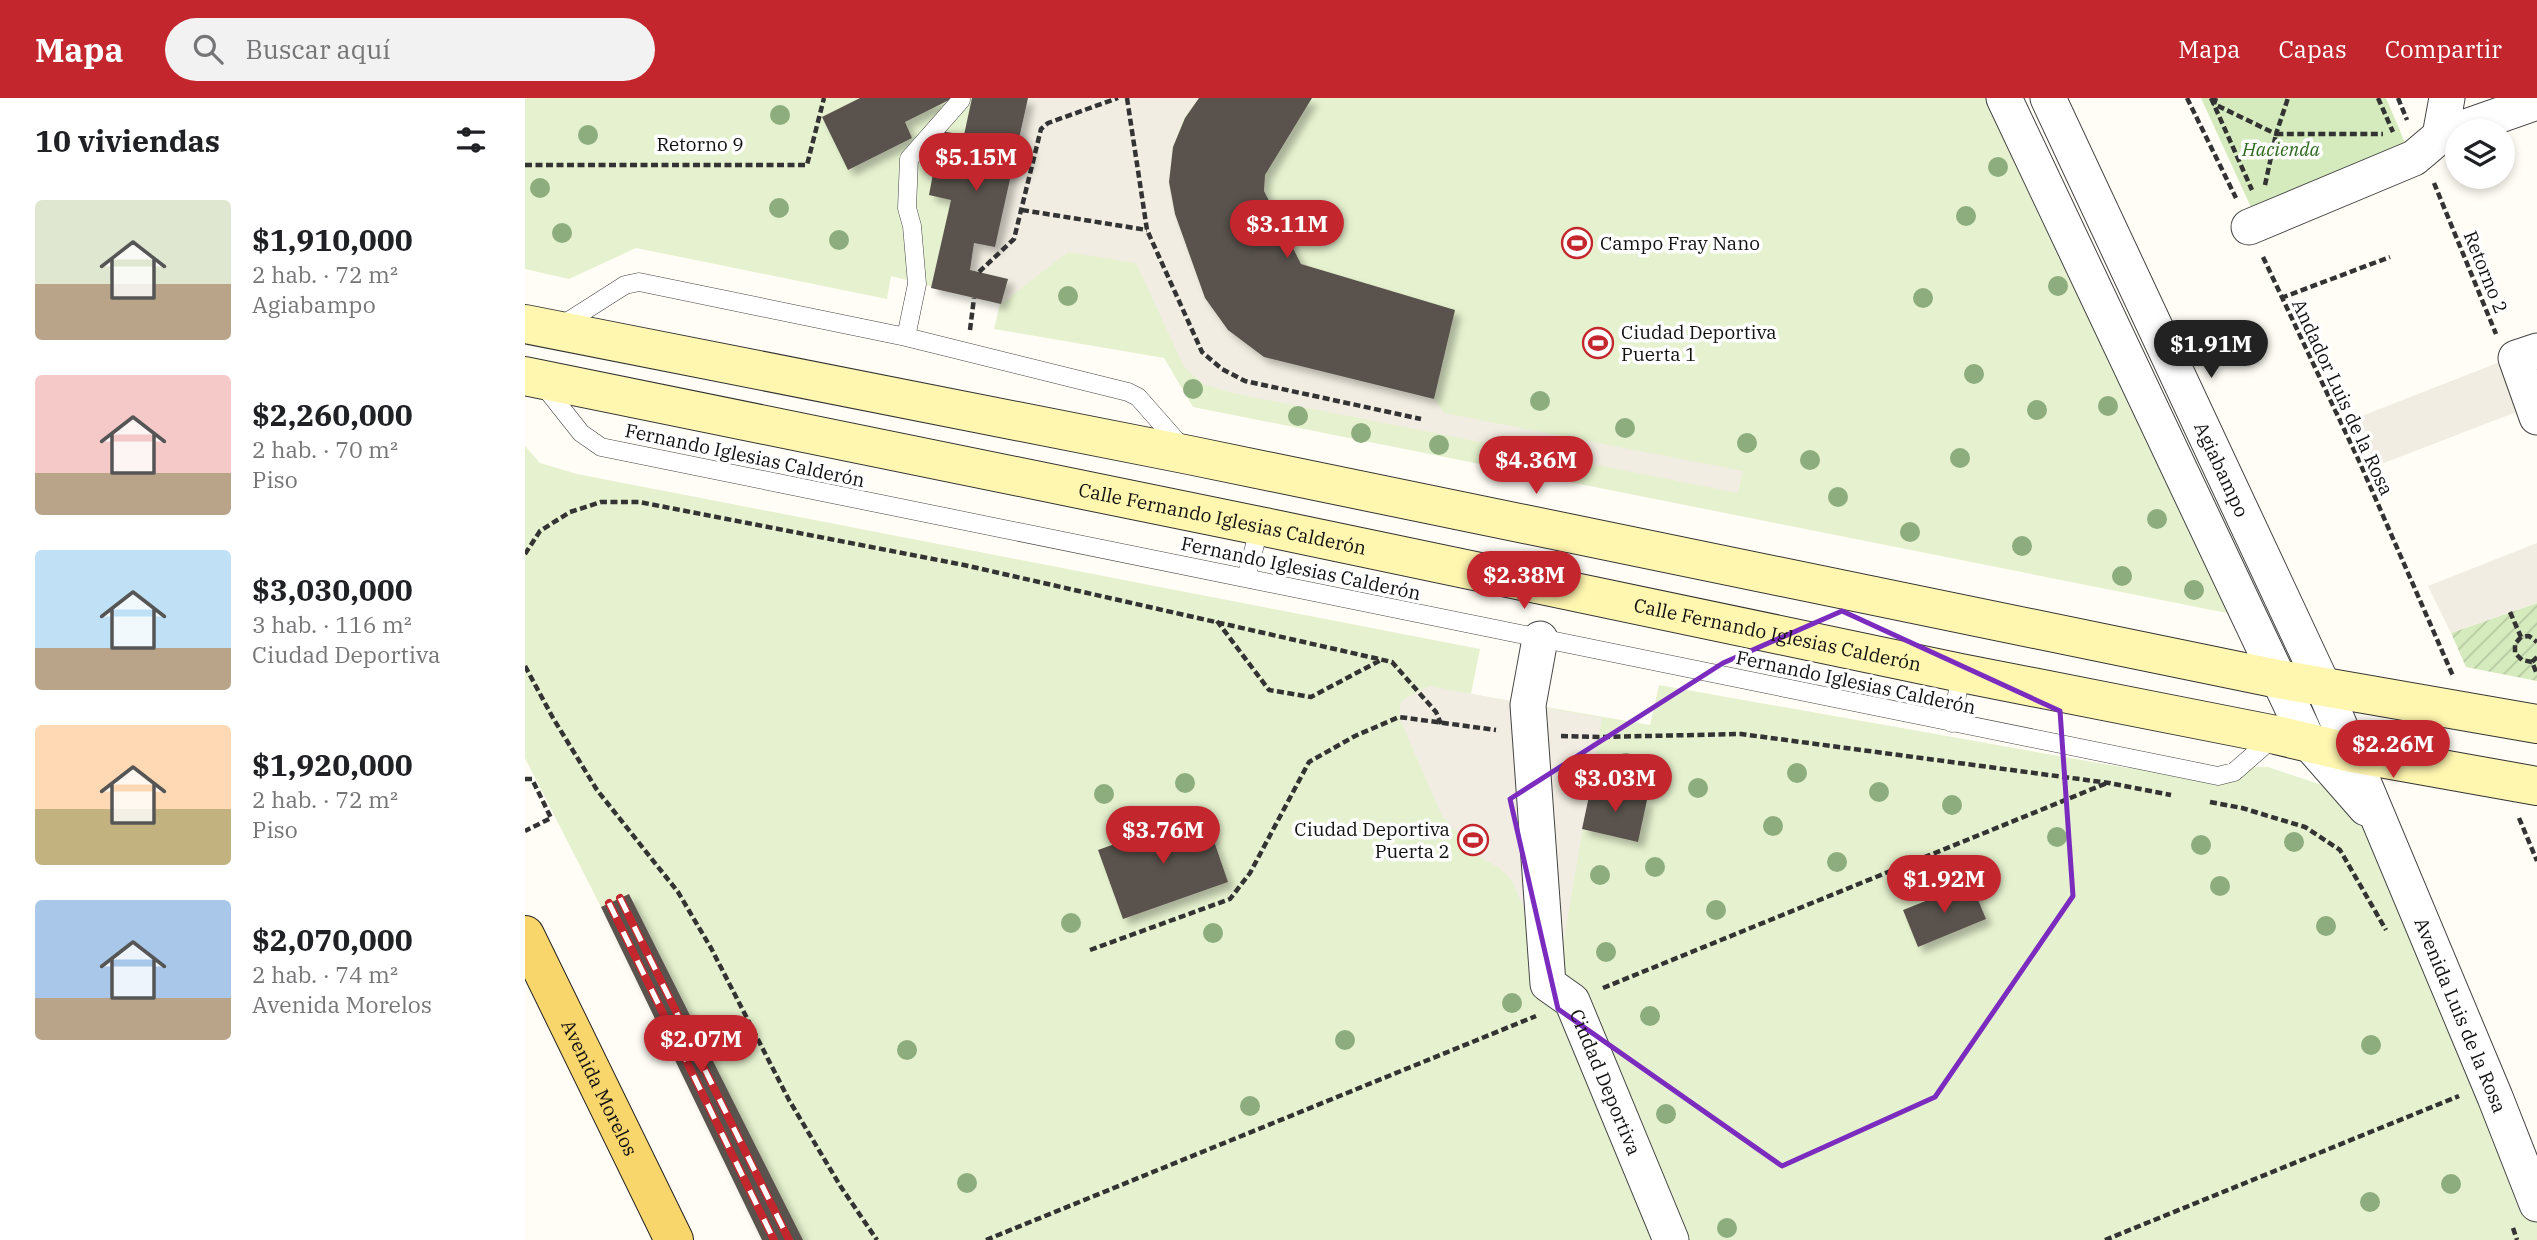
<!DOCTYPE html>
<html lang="es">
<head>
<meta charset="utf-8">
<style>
  :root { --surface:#fff; --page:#f2f2f2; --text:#202124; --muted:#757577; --accent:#c4262e }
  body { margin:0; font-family:"IBM Plex Serif",serif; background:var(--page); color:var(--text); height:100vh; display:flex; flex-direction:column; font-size:26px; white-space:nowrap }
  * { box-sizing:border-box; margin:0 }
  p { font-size:23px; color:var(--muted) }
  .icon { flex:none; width:38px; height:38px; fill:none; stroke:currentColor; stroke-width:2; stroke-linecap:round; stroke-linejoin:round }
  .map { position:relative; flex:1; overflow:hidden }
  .side { display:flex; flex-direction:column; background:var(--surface); width:525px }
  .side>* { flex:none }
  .tools { position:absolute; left:1920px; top:21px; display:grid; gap:14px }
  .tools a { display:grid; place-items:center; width:70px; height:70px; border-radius:50%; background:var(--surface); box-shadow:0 4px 10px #0003; font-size:35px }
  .price { position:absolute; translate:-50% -60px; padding:0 16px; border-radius:24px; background:var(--accent); color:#fff; font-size:23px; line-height:46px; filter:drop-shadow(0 2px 4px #0008) }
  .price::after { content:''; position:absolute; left:50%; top:42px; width:21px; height:16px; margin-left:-10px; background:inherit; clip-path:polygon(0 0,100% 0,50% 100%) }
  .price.on { background:#222; color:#fff }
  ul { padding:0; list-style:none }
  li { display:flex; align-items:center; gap:21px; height:175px; padding:0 35px }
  li span { display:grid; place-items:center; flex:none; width:196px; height:140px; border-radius:7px; color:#555 }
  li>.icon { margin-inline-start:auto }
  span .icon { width:84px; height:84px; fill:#fffc; stroke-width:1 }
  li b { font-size:30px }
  h2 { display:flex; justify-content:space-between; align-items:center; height:84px; padding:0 35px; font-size:30px }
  header { display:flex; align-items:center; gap:42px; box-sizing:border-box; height:98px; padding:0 35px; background:var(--accent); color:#fff }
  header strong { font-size:33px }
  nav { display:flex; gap:38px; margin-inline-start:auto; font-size:24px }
  .search { width:490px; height:63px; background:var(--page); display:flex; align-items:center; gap:18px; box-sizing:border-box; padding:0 24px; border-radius:38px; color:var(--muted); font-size:26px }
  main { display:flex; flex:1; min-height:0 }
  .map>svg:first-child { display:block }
  .park { fill:#d5ebbd }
  .garden { fill:url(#garden-furrows) }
  .pitch { fill:#e6f2cf }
  .plaza { fill:#f1ede2 }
  .building { fill:#5a524d; filter:url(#shadow) }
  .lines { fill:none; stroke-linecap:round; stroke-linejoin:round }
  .lane-casing { stroke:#444; stroke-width:19 }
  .street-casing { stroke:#444; stroke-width:37 }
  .secondary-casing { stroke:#333; stroke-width:40 }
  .primary-casing { stroke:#222; stroke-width:40 }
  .path { stroke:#333; stroke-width:4.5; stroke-dasharray:7 3.5; stroke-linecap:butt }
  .lane { stroke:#fff; stroke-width:18 }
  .street { stroke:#fff; stroke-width:35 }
  .secondary { stroke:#fff6b0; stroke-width:38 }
  .primary { stroke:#f9d66b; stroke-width:38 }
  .rail-casing { stroke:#c4262e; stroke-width:8 }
  .rail { stroke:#fff; stroke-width:5; stroke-dasharray:16; stroke-linecap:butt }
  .tree { fill:#8dad7f }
  .marked { fill:none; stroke:#7b2cbf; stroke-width:5; stroke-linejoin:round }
  .labels { text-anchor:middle; stroke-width:7; stroke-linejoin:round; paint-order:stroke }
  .street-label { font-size:19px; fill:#111; stroke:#fff }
  .park-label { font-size:19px; font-style:italic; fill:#2f6b1f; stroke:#fff }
  .poi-label { font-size:19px; fill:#111; stroke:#fff; text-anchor:start }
</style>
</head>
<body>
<header>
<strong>Mapa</strong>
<div class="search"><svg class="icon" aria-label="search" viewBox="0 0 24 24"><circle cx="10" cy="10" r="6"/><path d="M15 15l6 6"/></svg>Buscar aquí</div>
<nav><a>Mapa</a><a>Capas</a><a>Compartir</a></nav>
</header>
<main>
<section class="side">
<h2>10 viviendas<svg class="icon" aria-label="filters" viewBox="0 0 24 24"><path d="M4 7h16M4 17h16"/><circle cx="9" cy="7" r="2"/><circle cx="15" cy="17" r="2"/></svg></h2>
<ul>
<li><span style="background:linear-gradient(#dfe7d0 60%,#b9a48a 0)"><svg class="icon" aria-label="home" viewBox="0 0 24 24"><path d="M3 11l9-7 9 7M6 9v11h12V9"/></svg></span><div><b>$1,910,000</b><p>2 hab. · 72 m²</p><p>Agiabampo</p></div></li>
<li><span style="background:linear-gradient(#f6c9c9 70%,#b9a48a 0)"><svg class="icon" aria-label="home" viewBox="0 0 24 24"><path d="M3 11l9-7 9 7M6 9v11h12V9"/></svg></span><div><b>$2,260,000</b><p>2 hab. · 70 m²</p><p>Piso</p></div></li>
<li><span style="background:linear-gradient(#bfe0f5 70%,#b9a48a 0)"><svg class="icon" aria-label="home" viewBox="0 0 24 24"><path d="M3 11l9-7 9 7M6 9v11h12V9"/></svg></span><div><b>$3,030,000</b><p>3 hab. · 116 m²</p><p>Ciudad Deportiva</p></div></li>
<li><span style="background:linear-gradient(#ffd9b3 60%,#c2b280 0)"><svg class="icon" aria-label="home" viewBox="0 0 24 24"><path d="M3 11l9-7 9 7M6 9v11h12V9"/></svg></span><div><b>$1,920,000</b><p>2 hab. · 72 m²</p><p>Piso</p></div></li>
<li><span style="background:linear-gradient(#a9c7e8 70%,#b9a48a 0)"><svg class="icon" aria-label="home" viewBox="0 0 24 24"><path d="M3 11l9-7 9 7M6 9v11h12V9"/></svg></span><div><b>$2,070,000</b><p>2 hab. · 74 m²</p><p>Avenida Morelos</p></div></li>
</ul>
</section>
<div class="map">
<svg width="2012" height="1142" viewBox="0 0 2012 1142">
  <defs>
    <pattern id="garden-furrows" width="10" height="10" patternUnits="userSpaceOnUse" patternTransform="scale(1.75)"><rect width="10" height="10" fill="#d5ebbd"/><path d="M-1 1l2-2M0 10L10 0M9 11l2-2" fill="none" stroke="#b6c8a1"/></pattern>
    <filter id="shadow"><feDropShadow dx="6" dy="6" stdDeviation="3.5" flood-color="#0004"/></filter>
  </defs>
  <rect width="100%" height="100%" fill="#fffdf5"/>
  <path class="park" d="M1676 0H1861L1884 54 1730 118Z"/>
  <path class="garden" d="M2012 505V583L1941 569 1926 535Z"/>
  <path class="pitch" d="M0 0H1471L1722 519 668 309 639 260 469 231 475 206 366 178 362 201 111 150 44 181 0 171Z
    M0 348 15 365 52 376 955 551 946 596 1125 627 1134 587 1602 670 1743 669 1809 691 1828 705 2012 1122V1142H237L76 809 0 660Z"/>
  <path class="plaza" d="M503 0H674L659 20 648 49 644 84 650 116 680 200 703 232 739 259 909 301 919 315 1218 373 1213 395 707 295 678 286 659 269 611 165 543 154 476 206 483 181 445 172 449 145Z
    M1975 264 1994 313 1851 368 1829 321Z
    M2012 445V505L1926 535 1903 488Z
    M904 588 1077 620 1032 882 1009 892 999 811 987 783 975 770 954 759 917 718 874 619 876 603Z"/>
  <path class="building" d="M335 0H428L380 24 387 40 323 72 297 19Z
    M447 0H503L470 149 449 145 445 172 483 181 476 206 406 190 426 102 404 97 416 33 439 37Z
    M674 0H787L740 77 739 93 776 166 930 212 909 301 739 259 703 232 680 200 650 116 644 84 648 49 660 20Z
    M1066 689 1122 702 1113 744 1057 731Z
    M679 714 703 784 598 821 573 752Z
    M1446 785 1461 821 1393 849 1378 812Z
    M104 796 278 1142H237L76 809Z"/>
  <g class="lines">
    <g class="lane-casing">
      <path id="lane" d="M34 229 100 187 114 184 381 239 603 294 613 299 657 349
        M381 239 392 186 387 128 382 110 384 61 436 2
        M18 287 56 335 76 349 1693 678 1709 674 1749 639
        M721 480 735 428
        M1427 625 1436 575"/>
    </g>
    <g class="street-casing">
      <g id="street">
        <path d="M1479 0 1784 645 1841 710"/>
        <path id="s1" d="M1523 0 1798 588 1970 999 2012 1106"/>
        <path d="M1922 0 1915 38 2012 4"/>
        <path d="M1724 129 1889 60 1915 38"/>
        <path d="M2012 253 1991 260 2012 319"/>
        <path id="s2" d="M1015 541 1003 607 1023 886 1047 903 1146 1142"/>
      </g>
    </g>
    <g class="secondary-casing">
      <g id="secondary">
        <path d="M0 226 664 357 1753 581 2012 626"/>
        <path id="s3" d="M0 278 735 428 1436 575 1751 637 1827 655 2012 688"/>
      </g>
    </g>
    <g class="primary-casing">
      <g id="primary">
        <path id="s4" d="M0 837 149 1142"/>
      </g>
    </g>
    <path class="path" d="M602 0 622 132 677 254 697 271 720 283 896 321
      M1662 0 1711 100
      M1686 0 1727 92
      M1691 0 1689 6 1751 36 1763 0
      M1853 0 1868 34
      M1873 0 1882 22
      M0 67H282L299 0
      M1909 85 1971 236
      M1740 87 1751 36H1858
      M497 112 622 132
      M1738 159 1835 365 1928 578
      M454 174 489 141 516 31 523 25 593 0
      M1756 200 1865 159
      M445 232 449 200
      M0 456 15 433 45 414 76 404H114L439 467 867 564 911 614 916 626
      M1985 514 1996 539 2004 538 2012 544
      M692 523 744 592 786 599 856 562
      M1996 539 1990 546V555L1997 562 2007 564
      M2012 559 2007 564 2012 576
      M0 568 28 620 72 692 153 794 186 850 264 1002 316 1089 352 1142
      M1036 638 1074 639 1216 636 1584 685 1646 697
      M0 681H7L26 720 0 733
      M1685 704 1717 710 1780 729 1815 752 1861 832
      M1994 720 2012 763
      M565 852 705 801 725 775 784 664 830 638 874 619 971 632
      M1078 890 1582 685
      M1988 1130 1992 1142
      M461 1142 1011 918
      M1580 1142 1934 998"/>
    <use href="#lane" class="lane"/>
    <use href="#street" class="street"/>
    <use href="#secondary" class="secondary"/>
    <use href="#primary" class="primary"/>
    <g class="rail-casing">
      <path id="rail" d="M95 800 264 1142
        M84 805 249 1142"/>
    </g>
    <use href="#rail" class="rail"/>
  </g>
  <g class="tree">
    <circle cx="255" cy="17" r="10"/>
    <circle cx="63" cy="37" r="10"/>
    <circle cx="1473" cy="69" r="10"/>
    <circle cx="15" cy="90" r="10"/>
    <circle cx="254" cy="110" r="10"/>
    <circle cx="1441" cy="118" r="10"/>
    <circle cx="37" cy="135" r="10"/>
    <circle cx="314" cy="142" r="10"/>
    <circle cx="1533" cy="188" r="10"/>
    <circle cx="543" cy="198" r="10"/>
    <circle cx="1398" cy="200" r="10"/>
    <circle cx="1449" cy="276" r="10"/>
    <circle cx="668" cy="291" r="10"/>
    <circle cx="1015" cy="303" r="10"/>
    <circle cx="1583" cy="308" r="10"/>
    <circle cx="1512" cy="312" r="10"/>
    <circle cx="773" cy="318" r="10"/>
    <circle cx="1100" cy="330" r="10"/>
    <circle cx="836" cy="335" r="10"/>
    <circle cx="1222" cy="345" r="10"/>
    <circle cx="914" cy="347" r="10"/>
    <circle cx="1435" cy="360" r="10"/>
    <circle cx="1285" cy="362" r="10"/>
    <circle cx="1313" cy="399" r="10"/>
    <circle cx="1632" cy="421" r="10"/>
    <circle cx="1385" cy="434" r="10"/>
    <circle cx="1497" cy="448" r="10"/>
    <circle cx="1597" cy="478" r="10"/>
    <circle cx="1669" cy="492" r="10"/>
    <circle cx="1101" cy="665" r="10"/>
    <circle cx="1272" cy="675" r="10"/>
    <circle cx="660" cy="685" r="10"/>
    <circle cx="1173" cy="690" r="10"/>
    <circle cx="1354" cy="694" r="10"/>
    <circle cx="579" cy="696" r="10"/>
    <circle cx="1427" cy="707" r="10"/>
    <circle cx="1248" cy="728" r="10"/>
    <circle cx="1532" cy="739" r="10"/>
    <circle cx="1769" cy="744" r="10"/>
    <circle cx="1676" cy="747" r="10"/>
    <circle cx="1312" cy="764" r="10"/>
    <circle cx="1130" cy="769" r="10"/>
    <circle cx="1075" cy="777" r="10"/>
    <circle cx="1695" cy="788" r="10"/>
    <circle cx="1191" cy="812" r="10"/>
    <circle cx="546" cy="825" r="10"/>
    <circle cx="1801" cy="828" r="10"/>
    <circle cx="688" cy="835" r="10"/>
    <circle cx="1081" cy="854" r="10"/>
    <circle cx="987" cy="905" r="10"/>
    <circle cx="1125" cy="918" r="10"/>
    <circle cx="820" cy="942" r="10"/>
    <circle cx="1846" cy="947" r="10"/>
    <circle cx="382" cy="952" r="10"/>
    <circle cx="725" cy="1008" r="10"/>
    <circle cx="1141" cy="1016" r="10"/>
    <circle cx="442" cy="1085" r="10"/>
    <circle cx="1926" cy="1086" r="10"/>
    <circle cx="1845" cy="1104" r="10"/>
    <circle cx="1202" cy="1130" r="10"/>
  </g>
  <path class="marked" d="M1317 513 1535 613 1548 798 1410 999 1257 1068 1033 911 985 701 1198 565Z"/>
  <defs>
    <g id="stadium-ring" transform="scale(1.575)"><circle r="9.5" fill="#fff" stroke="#c4262e" stroke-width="1.5"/><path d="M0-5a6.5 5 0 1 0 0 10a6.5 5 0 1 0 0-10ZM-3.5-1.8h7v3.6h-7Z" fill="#c4262e"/></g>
  </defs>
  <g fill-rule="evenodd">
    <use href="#stadium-ring" x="1052" y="145"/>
    <use href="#stadium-ring" x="1073" y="245"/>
    <use href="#stadium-ring" x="948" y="742"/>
  </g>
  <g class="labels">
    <g class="street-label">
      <text x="175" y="53">Retorno 9</text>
      <text transform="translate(1961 174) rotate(68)" y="7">Retorno 2</text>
      <text transform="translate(1818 299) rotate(65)" y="7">Andador Luis de la Rosa</text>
      <text transform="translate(220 357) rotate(12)" y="7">Fernando Iglesias Calderón</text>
      <text dy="7" stroke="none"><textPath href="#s1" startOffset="410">Agiabampo</textPath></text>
      <text dy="7" stroke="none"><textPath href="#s3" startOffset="712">Calle Fernando Iglesias Calderón</textPath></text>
      <text transform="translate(776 470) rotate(12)" y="7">Fernando Iglesias Calderón</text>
      <text dy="7" stroke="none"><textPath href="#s3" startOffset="1279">Calle Fernando Iglesias Calderón</textPath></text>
      <text transform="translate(1331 584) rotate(12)" y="7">Fernando Iglesias Calderón</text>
      <text dy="7" stroke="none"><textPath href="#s1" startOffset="1006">Avenida Luis de la Rosa</textPath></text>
      <text dy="7" stroke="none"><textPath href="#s2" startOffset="464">Ciudad Deportiva</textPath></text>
      <text dy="7" stroke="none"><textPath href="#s4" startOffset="170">Avenida Morelos</textPath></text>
    </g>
    <g class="park-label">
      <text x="1756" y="58">Hacienda</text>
    </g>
    <g class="poi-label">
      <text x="1075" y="152">Campo Fray Nano</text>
      <text x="1096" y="241">Ciudad Deportiva<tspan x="1096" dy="22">Puerta 1</tspan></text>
      <text x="925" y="738" text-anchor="end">Ciudad Deportiva<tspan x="925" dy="22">Puerta 2</tspan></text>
    </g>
  </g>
</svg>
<div class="tools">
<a><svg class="icon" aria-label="layers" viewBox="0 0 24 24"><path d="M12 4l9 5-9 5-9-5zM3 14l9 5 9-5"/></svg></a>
</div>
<b class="price" style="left:451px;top:95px">$5.15M</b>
<b class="price" style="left:762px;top:162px">$3.11M</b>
<b class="price on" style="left:1686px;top:282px">$1.91M</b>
<b class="price" style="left:1011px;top:398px">$4.36M</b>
<b class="price" style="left:999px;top:513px">$2.38M</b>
<b class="price" style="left:1868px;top:682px">$2.26M</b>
<b class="price" style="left:1090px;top:716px">$3.03M</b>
<b class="price" style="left:638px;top:768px">$3.76M</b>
<b class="price" style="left:1419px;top:817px">$1.92M</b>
<b class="price" style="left:176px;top:977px">$2.07M</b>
</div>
</main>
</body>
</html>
